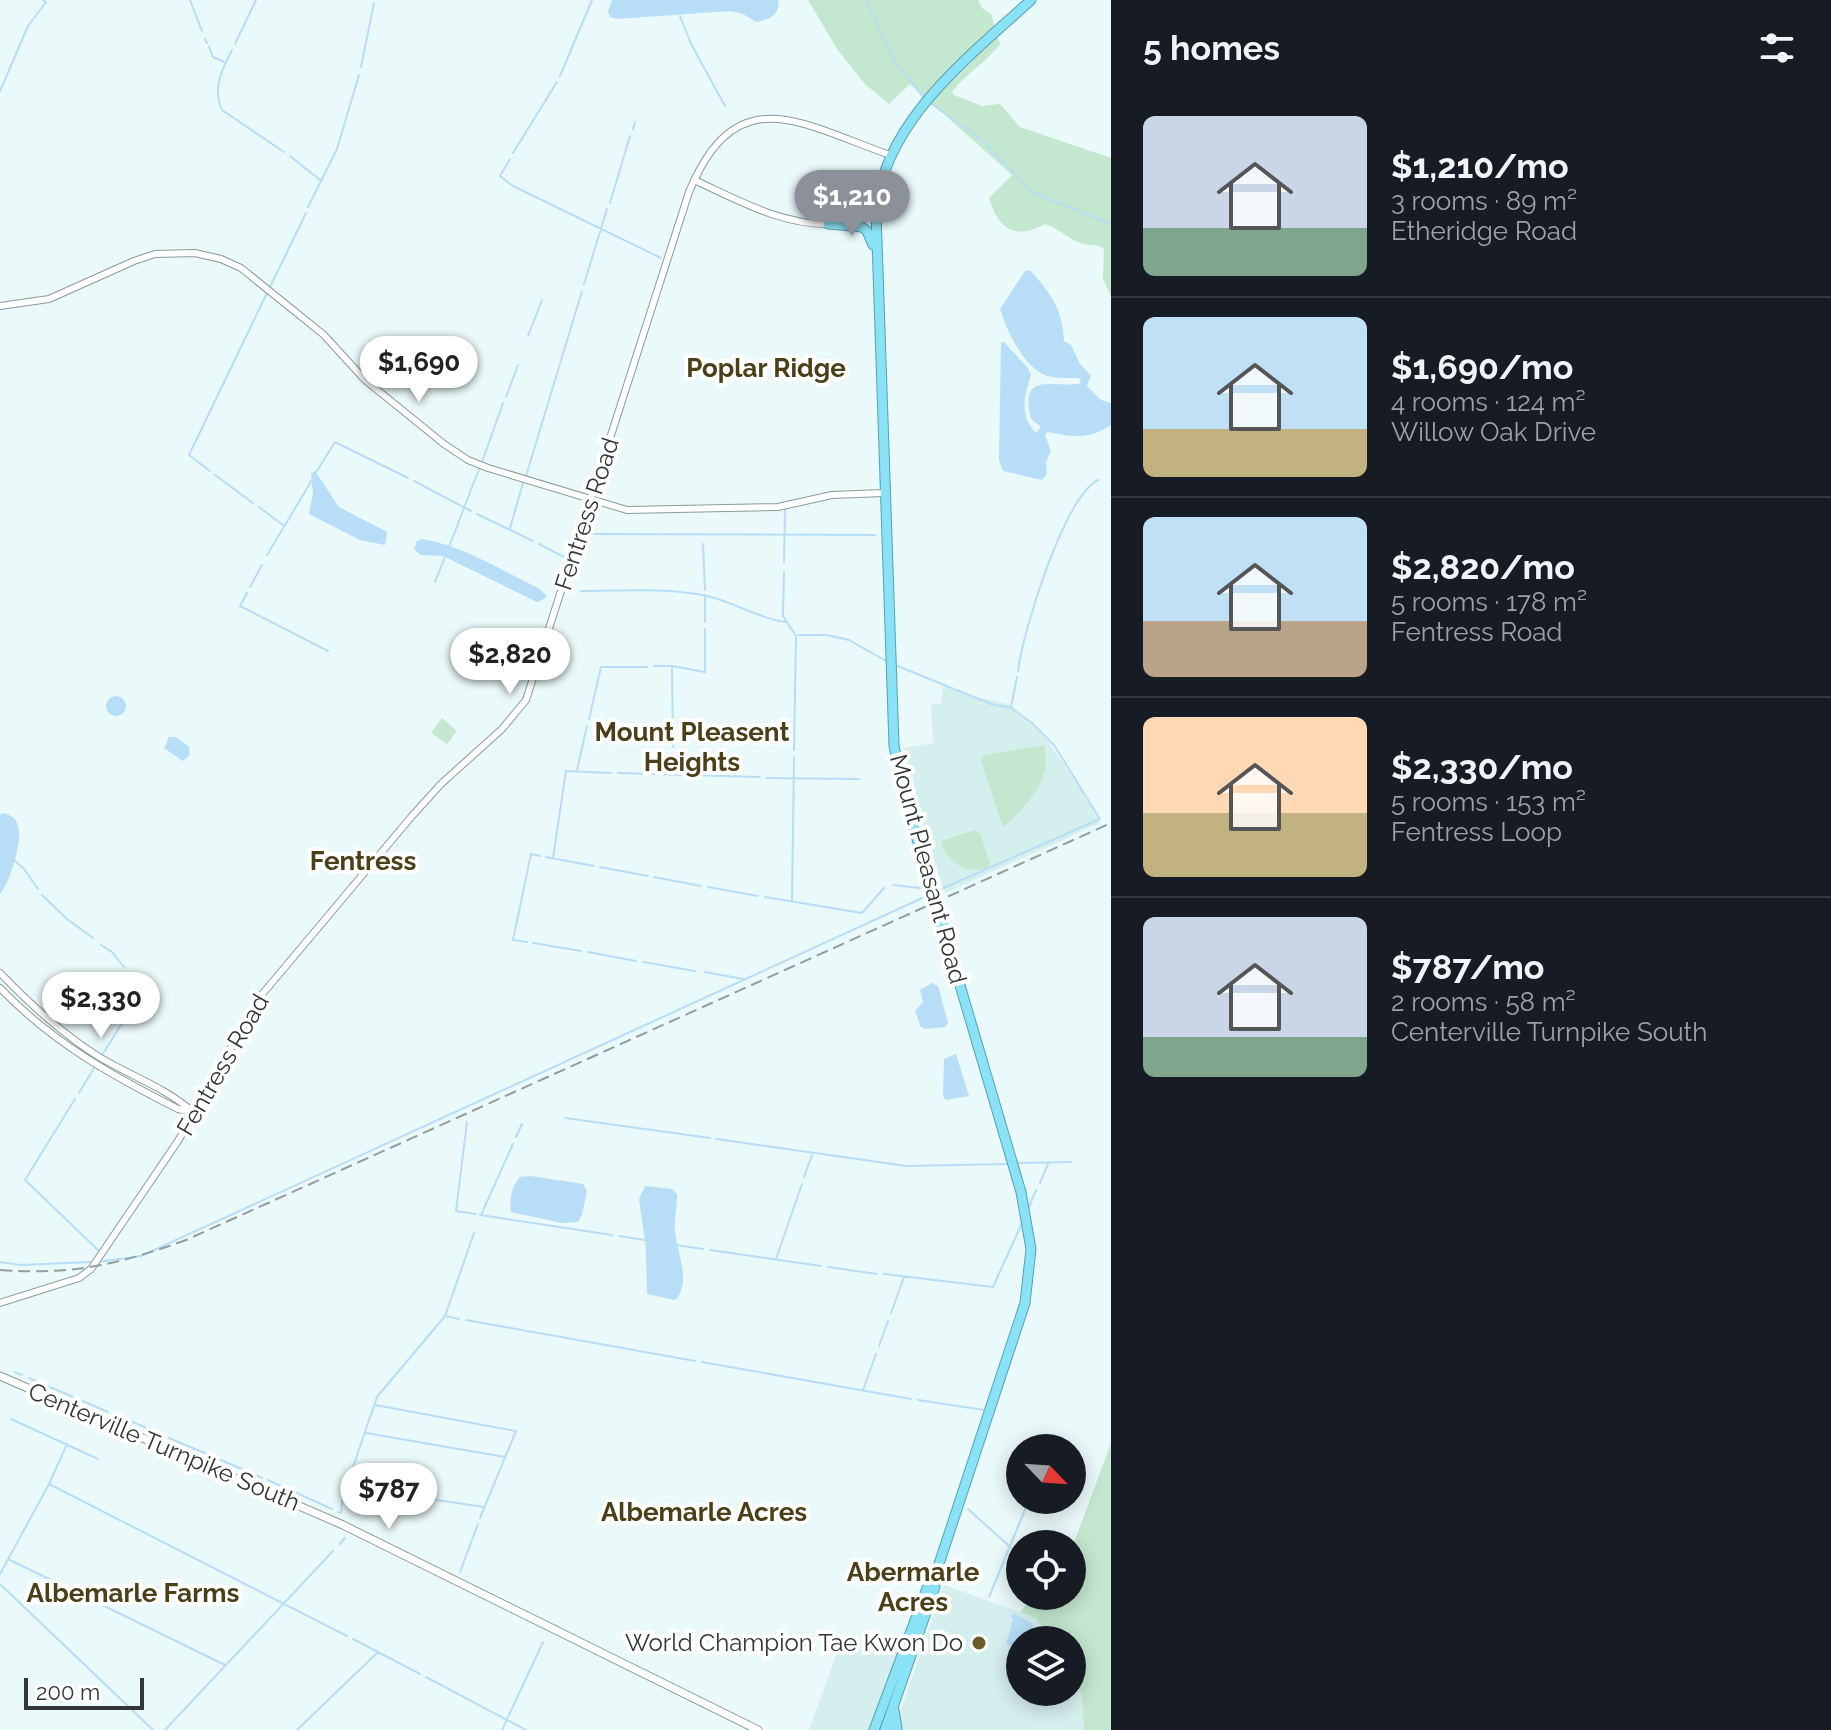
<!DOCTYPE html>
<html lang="en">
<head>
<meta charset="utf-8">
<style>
  :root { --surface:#171b24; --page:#242831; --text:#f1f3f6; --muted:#9ea1a6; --line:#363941; --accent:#8c9099 }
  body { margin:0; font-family:Raleway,sans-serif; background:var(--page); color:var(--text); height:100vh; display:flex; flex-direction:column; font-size:30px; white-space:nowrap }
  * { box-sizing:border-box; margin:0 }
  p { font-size:26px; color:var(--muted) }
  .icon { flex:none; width:44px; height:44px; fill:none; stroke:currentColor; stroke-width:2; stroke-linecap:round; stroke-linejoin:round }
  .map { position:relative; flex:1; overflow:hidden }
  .drawer { display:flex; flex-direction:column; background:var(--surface); width:720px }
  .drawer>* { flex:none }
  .needle { width:52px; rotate:115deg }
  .controls { position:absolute; left:1006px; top:1434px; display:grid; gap:16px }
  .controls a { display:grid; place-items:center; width:80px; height:80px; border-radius:50%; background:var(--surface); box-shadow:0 4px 20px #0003; font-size:40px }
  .scale { position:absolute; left:24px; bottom:20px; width:120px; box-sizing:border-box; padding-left:8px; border:4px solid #313636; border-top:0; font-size:22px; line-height:28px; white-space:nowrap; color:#313636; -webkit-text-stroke:6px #fff; paint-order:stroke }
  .price { position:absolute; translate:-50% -68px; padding:0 18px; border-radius:28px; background:#fff; color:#222; font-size:26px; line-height:52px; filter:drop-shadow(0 2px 4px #0008) }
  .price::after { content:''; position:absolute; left:50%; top:48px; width:24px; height:18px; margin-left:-12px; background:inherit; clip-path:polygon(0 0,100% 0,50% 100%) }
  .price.on { background:var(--accent); color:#fff }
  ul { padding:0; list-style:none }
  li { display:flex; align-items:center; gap:24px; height:200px; padding:0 32px }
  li+li { border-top:2px solid var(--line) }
  li span { display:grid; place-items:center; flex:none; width:224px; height:160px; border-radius:12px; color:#555 }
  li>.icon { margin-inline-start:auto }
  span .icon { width:96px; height:96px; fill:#fffc; stroke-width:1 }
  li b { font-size:34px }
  h2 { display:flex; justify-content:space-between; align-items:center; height:96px; padding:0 32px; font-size:34px }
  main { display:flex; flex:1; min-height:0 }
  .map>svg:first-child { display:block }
  .built { fill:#d5eeee }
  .green { fill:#c4e7cf }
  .water { fill:#b7def6 }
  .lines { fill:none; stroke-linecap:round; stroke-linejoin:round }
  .stream { stroke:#b7def6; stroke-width:2 }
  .tertiary-casing { stroke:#8c9a9a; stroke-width:8 }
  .secondary-casing { stroke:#8c9a9a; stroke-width:9 }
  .trunk-casing { stroke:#57a1b2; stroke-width:11 }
  .tertiary { stroke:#fff; stroke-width:6 }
  .secondary { stroke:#fff; stroke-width:7 }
  .trunk { stroke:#8ae2f6; stroke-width:9 }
  .rail { stroke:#939d9d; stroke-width:2; stroke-dasharray:12 6; stroke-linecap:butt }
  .poi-dot { fill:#6b5d2a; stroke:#fff; stroke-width:3 }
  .labels { text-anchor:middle; stroke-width:8; stroke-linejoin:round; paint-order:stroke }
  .street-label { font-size:24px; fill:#313636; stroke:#fff }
  .poi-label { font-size:24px; fill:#313636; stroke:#fff; text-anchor:end }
  .neighbourhood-label { font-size:26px; font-weight:bold; fill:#4a3f16; stroke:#fff }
</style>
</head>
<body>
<main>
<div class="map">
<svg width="1111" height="1730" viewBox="0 0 1111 1730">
  <rect width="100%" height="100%" fill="#eaf9f9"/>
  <path class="built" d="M943 685 968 695 1011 705 1042 733 1094 808 1100 823 945 893 920 817 904 748 933 743 931 704H941Z
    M944 1585 1036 1618 1050 1640H1020V1692H1072V1677L1082 1695 1084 1730H894Z
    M864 1639 899 1652 870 1730H809L838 1650Z"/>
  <path class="green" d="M808 0H978L982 8 991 14 1000 44C986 63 966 73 952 92L954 95 982 106 1000 104 1020 127 1111 158V296L1103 279 1104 249C1096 243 1089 246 1080 243 1069 239 1058 228 1045 224 1015 240 999 230 989 198L1012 175 910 84 889 104 864 83 837 49Z
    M442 718 457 731 447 744 431 733Z
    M1044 745C1054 781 1026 805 1003 828L981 760 985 755Z
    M975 830 980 833 991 867C968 875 947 864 941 841Z
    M1111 1443V1730H1084L1082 1695 1072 1677V1640H1050L1036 1618 1020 1612 1033 1596H1072V1548Z"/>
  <path class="water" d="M612 0H778C781 14 769 20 756 22L743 14 730 11 617 19 610 17 608 11Z
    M1030 270C1052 295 1062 308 1064 341L1071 345 1080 364 1091 376 1087 386 1101 400 1111 403V425C1088 440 1073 437 1048 432L1045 435 1051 451 1046 462 1047 474 1042 480 1003 471 999 460 1001 343 1004 342 1028 368 1031 375C1024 397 1019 414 1036 433L1041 427 1031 419C1019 372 1051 387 1079 384L1081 381 1079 378C1067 378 1051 379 1041 373 1021 361 1007 331 1000 309L1025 271Z
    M315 471 339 507 387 532 385 545 360 540 309 514 313 493 311 474Z
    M422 539C463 546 501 570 538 588L546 595V598L537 602 443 556 421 555 414 549 417 541Z
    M106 706a10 10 0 1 1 20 0a10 10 0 1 1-20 0Z
    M169 737H176L189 747 190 755 183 761 164 748Z
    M4 813C12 816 16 818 18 826 23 840 10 883 0 894V814Z
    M932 983 938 986 948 1023 945 1027 925 1029 921 1027 915 1011 923 1002 920 990Z
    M956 1054 969 1096 946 1100 943 1096 944 1059Z
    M531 1176 583 1184 587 1191 582 1215 578 1222 562 1223 511 1212C509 1201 512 1185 520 1177Z
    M645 1186 672 1189 677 1194C677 1207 674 1220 675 1232 677 1252 692 1284 675 1300L647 1294 646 1248 639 1199Z
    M1014 1614 1032 1623 1038 1640H1020V1654L1006 1644 1013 1620 1011 1616Z"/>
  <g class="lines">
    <path class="stream" d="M190 0 202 31
      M866 0 894 61 924 98
      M680 16 691 44 725 106
      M205 39 207 43
      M235 44 256 0
      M209 47 213 57 224 62
      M232 50C222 69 212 89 222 110L284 152
      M361 67 374 3
      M560 76 592 0
      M0 91 28 26 46 2 43 0
      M929 102 982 140 1032 192 1111 224
      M633 129 635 122
      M513 153 557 82
      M290 156 320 180
      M510 159 500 176 513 186 661 258
      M610 203 630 136
      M308 207 337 149 359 75
      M584 284 607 209
      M270 287 306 213
      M528 336 542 300
      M506 397 518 365
      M482 462 503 403
      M210 471 189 455 267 293
      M315 474 335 442 408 478
      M215 475 253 503
      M526 476 582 291
      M414 481 471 511
      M259 507 283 525
      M477 514 533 541
      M510 528 523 483
      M591 534 875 535
      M539 544 564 557
      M703 544 705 590
      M449 547 479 469
      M267 555 312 480
      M784 562 785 509
      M784 572 783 616 796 636 794 750
      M435 582 445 557
      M250 587 262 565
      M581 591C622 591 667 587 707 596 734 602 757 618 785 622
      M247 593 240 606 328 651
      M705 595V622
      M798 635H826L849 640 886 661
      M895 665 991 704 1011 708 1032 723 1054 745 1100 819 937 891
      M654 666H672L705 672V629
      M672 667 673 747
      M1018 671C1023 630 1064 498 1098 480
      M1011 707 1017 677
      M589 719 601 667H647
      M673 754V774
      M577 770 587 726
      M618 773 760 777
      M767 778 859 779
      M546 857 594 866
      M553 858 566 771 611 773
      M13 859 24 869 38 889
      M600 867 648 876
      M654 877 701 886
      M893 885 928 889
      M708 887 758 896
      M42 895 67 919 93 938
      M765 897 862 913 884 888
      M792 902 794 757
      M527 942 513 940 531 854 540 856
      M533 943 581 951
      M101 945 112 952 124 967
      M588 952 636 961
      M643 962 695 971
      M705 972 743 979
      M130 975 144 987 136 1000
      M102 1055 133 1006
      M79 1093 94 1068
      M75 1099 25 1180 99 1251
      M565 1118 710 1138
      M467 1122 456 1211 476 1214
      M516 1137 522 1124
      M716 1139 907 1166 1008 1164
      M1017 1163 1071 1162
      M804 1177 812 1155
      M1040 1183 1048 1164
      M1029 1207 1036 1190
      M480 1215 612 1235
      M481 1215 513 1144
      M619 1236 645 1240
      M675 1245 703 1249
      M710 1250 821 1266
      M776 1259 802 1184
      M0 1262 20 1265 91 1262
      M98 1262 141 1256 929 895
      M828 1267 877 1274
      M884 1274 993 1287 1022 1223
      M891 1313 904 1277
      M446 1316 459 1319
      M466 1320 695 1361
      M879 1346 888 1321
      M702 1362 911 1399
      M15 1372 22 1375
      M29 1378 108 1412
      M863 1390 876 1354
      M918 1400 984 1410
      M375 1405 516 1431 480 1518
      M114 1414 163 1435
      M11 1419 98 1459
      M366 1433 505 1457
      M169 1438 242 1469
      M248 1472 262 1478
      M268 1480 332 1509
      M49 1484 347 1636
      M390 1493 484 1507
      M968 1509 1008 1545
      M338 1512 341 1513 343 1496 377 1397 445 1316 474 1233
      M340 1544 345 1538
      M8 1559 225 1665
      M460 1572 478 1524
      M0 1574 49 1484 67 1444
      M0 1584 153 1730
      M989 1597 1029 1500
      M353 1639 420 1674
      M426 1677 526 1730
      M165 1730 333 1551
      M297 1730 378 1652
      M502 1730 543 1642"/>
    <g class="tertiary-casing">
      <path id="tertiary" d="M694 180C738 200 781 225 830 224
        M0 306 49 299 134 261 155 254 195 253 221 259 241 268 324 335 365 380 444 444 468 460 488 468 627 510 778 507 832 495 884 493
        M0 973C29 1003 60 1032 96 1055 128 1075 165 1087 193 1112
        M0 988C53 1043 111 1075 178 1109L193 1112
        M0 1303 79 1278 91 1269 178 1141 259 998 412 816 441 784 502 729 526 700 689 192C737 77 801 124 890 155"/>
    </g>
    <g class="secondary-casing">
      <path id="secondary" d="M0 1376 343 1525 758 1730"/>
    </g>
    <g class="trunk-casing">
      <path id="trunk" d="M854 223 864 216 875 193
        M828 224 862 227 867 231 873 245
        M874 1730 929 1583 934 1579 1025 1303 1031 1249 1021 1192 908 809 894 746 876 211C884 121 969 57 1031 0
        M885 1730 935 1587
        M889 1730 897 1728 894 1710"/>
    </g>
    <use href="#tertiary" class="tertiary"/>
    <use href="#secondary" class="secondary"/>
    <use href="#trunk" class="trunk"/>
    <path class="rail" d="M0 1270C75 1275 116 1265 186 1240L1111 823"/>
  </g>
  <circle class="poi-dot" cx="979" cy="1643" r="8"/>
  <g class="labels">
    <g class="street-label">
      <text transform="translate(587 514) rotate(-72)" y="8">Fentress Road</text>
      <text transform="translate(928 869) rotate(75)" y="8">Mount Pleasant Road</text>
      <text transform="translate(223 1065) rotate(-60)" y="8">Fentress Road</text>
      <text transform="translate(164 1447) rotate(23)" y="8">Centerville Turnpike South</text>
    </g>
    <g class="poi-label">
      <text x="963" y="1651">World Champion Tae Kwon Do</text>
    </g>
    <g class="neighbourhood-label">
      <text x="766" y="377">Poplar Ridge</text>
      <text x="692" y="741">Mount Pleasent<tspan x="692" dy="30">Heights</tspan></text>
      <text x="363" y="870">Fentress</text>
      <text x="704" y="1521">Albemarle Acres</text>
      <text x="913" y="1581">Abermarle<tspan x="913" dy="30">Acres</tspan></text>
      <text x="133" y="1602">Albemarle Farms</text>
    </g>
  </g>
</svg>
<div class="controls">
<a><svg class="needle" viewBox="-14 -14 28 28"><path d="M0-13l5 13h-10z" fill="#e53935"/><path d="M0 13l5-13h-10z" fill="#9ea1a6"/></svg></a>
<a><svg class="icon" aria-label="locate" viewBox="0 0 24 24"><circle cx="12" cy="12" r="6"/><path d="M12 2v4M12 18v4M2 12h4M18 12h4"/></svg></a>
<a><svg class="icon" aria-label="layers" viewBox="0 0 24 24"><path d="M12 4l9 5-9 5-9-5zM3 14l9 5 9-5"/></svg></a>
</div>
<div class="scale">200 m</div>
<b class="price on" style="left:852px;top:238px">$1,210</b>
<b class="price" style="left:419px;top:404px">$1,690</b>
<b class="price" style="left:510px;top:696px">$2,820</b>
<b class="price" style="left:101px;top:1040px">$2,330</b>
<b class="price" style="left:389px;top:1531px">$787</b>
</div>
<section class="drawer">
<h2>5 homes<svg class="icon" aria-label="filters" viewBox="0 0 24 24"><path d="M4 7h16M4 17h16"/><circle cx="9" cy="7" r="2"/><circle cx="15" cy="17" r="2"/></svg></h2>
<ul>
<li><span style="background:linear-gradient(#c9d6e8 70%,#7fa58c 0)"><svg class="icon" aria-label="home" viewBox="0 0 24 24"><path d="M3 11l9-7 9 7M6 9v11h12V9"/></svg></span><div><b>$1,210/mo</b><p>3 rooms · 89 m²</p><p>Etheridge Road</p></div></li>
<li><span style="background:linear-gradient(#bfe0f5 70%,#c2b280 0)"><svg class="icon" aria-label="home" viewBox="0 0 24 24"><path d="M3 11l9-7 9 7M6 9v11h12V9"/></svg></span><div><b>$1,690/mo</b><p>4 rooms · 124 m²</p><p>Willow Oak Drive</p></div></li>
<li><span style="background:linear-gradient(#bfe0f5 65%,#b9a48a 0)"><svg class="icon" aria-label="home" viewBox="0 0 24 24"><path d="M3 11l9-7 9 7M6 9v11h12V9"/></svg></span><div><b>$2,820/mo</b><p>5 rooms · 178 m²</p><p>Fentress Road</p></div></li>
<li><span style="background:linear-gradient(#ffd9b3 60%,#c2b280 0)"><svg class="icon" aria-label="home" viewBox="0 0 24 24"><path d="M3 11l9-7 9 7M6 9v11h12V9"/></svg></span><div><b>$2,330/mo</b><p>5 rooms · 153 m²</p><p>Fentress Loop</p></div></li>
<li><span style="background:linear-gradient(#c9d6e8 75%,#7fa58c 0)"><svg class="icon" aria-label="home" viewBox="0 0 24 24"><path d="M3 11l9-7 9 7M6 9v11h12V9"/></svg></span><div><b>$787/mo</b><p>2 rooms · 58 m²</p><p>Centerville Turnpike South</p></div></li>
</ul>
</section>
</main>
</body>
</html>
